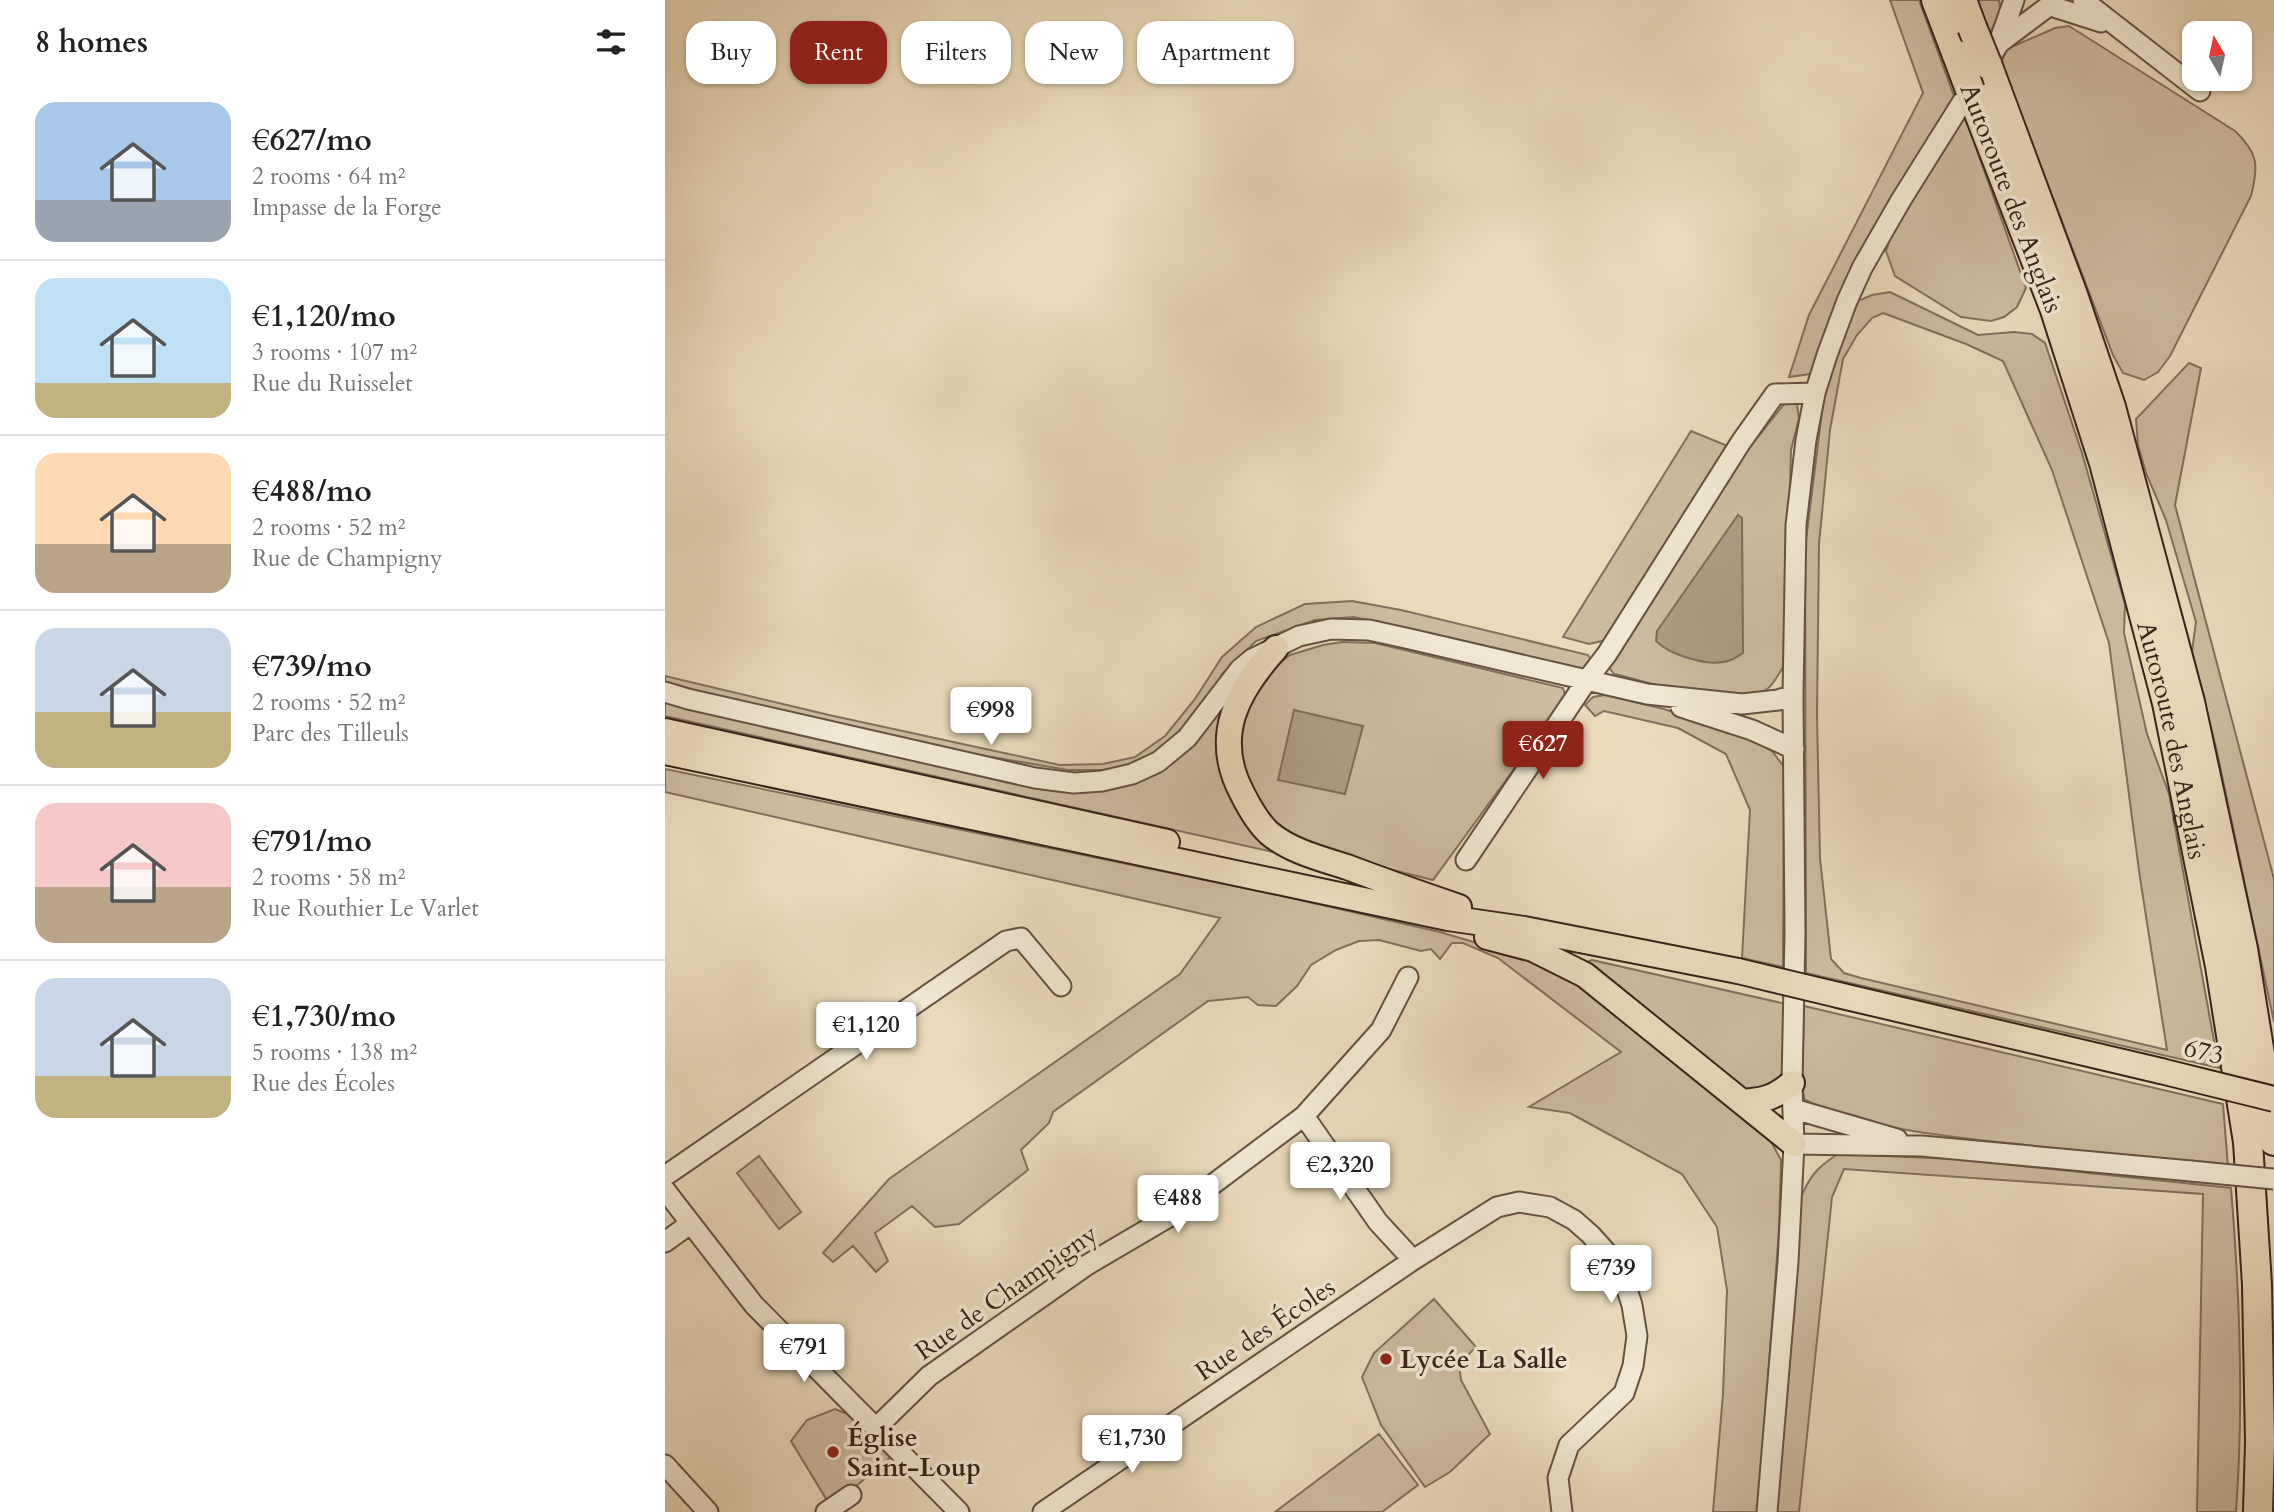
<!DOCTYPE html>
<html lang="en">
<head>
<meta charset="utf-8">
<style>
  :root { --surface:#fff; --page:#f2f2f2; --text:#202124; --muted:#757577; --line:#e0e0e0; --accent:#8f2418 }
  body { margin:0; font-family:Cardo,serif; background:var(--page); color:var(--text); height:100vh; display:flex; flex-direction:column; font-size:26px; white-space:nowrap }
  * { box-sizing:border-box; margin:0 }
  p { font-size:23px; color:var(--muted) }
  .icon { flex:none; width:38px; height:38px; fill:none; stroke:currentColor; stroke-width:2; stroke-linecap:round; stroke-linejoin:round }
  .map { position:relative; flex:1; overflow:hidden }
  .sheet { display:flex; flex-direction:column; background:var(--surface); width:665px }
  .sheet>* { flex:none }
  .top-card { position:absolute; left:21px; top:21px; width:665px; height:63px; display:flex; gap:14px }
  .needle { width:46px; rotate:351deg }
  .fabs { position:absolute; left:1517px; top:21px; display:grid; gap:14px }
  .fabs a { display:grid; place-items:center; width:70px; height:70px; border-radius:14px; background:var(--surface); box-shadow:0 2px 5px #0004; font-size:35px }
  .price { position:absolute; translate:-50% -60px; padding:0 16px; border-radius:7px; background:#fff; color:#222; font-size:23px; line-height:46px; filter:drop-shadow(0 2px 4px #0008) }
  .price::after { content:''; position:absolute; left:50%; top:42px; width:21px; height:16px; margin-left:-10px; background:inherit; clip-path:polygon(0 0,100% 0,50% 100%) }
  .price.selected { background:var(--accent); color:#fff }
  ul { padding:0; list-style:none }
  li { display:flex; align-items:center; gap:21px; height:175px; padding:0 35px }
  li+li { border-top:2px solid var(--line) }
  li span { display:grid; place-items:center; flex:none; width:196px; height:140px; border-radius:21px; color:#555 }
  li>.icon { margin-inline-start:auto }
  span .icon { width:84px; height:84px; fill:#fffc; stroke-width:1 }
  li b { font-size:30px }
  h2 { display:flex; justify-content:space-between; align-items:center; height:84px; padding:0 35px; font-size:30px }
  .tag { padding:0 24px; border-radius:21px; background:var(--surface); box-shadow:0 2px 5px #0004; font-size:24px; line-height:63px }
  .tag.selected { background:var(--accent); color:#fff }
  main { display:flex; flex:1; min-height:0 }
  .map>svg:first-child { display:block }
  .green { fill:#ccbb9f; stroke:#82705c; stroke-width:2; fill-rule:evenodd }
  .water { fill:#ad9c84; stroke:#7e6c5a; stroke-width:2 }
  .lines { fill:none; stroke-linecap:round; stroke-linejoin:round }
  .minor-casing { stroke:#645242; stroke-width:23 }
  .major-casing { stroke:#37241a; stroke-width:28 }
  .highway-casing { stroke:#37241a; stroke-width:32 }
  .minor { stroke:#f1e7d2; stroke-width:19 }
  .major { stroke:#eadaba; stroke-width:24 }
  .highway { stroke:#eadaba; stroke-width:28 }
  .minor-bridge-casing { stroke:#645242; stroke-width:23; stroke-linecap:butt }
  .major-bridge-casing { stroke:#37241a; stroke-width:28; stroke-linecap:butt }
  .highway-bridge-casing { stroke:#37241a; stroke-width:32; stroke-linecap:butt }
  .minor-bridge { stroke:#f1e7d2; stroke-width:19 }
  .major-bridge { stroke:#eadaba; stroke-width:24 }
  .highway-bridge { stroke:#eadaba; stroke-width:28 }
  .poi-dot { fill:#8f2418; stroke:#f1e7d2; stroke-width:2.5 }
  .labels { text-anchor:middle; stroke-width:7; stroke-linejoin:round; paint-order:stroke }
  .street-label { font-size:26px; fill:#37241a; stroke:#f1e7d2 }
  .poi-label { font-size:26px; font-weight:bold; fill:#37241a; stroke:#f1e7d2; text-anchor:start }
</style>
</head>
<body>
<main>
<section class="sheet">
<h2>8 homes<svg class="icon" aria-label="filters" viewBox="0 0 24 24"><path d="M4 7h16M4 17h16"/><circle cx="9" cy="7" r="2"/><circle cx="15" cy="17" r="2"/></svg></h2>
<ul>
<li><span style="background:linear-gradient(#a9c7e8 70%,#9aa5b1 0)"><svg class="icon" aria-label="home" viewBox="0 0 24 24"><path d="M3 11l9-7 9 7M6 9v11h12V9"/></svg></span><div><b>€627/mo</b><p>2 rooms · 64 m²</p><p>Impasse de la Forge</p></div></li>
<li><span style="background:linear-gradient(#bfe0f5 75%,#c2b280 0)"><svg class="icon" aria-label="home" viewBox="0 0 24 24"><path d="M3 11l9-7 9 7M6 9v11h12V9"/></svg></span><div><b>€1,120/mo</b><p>3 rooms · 107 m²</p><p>Rue du Ruisselet</p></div></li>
<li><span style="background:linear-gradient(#ffd9b3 65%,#b9a48a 0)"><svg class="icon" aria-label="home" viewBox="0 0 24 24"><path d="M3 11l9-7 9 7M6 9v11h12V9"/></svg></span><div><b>€488/mo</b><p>2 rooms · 52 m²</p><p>Rue de Champigny</p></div></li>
<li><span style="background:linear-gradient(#c9d6e8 60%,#c2b280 0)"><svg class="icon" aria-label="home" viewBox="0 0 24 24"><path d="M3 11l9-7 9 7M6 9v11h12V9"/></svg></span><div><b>€739/mo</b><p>2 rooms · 52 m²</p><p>Parc des Tilleuls</p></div></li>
<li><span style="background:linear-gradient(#f6c9c9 60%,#b9a48a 0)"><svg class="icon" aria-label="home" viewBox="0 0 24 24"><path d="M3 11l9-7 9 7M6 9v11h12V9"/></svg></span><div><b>€791/mo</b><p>2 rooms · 58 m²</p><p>Rue Routhier Le Varlet</p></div></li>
<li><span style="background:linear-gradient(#c9d6e8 70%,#c2b280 0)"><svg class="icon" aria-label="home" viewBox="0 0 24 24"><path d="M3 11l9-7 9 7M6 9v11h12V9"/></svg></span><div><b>€1,730/mo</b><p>5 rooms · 138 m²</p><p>Rue des Écoles</p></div></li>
</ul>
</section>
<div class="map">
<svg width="1609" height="1512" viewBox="0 0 1609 1512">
  <rect width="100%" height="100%" fill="#eadaba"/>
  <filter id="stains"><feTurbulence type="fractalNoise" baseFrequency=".00286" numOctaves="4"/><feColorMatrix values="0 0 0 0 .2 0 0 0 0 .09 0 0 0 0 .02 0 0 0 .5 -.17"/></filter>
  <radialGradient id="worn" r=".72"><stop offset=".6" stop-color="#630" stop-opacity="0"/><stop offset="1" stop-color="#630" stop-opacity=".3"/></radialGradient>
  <path class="green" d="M1225 0H1254L1289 96 1195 253 1145 374 1124 377 1144 315 1258 93Z
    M1309 0H1334L1336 11 1323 37Z
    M1404 26 1570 131C1593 153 1594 165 1586 196L1505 356 1493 372 1479 380 1458 373 1448 355 1336 62 1342 49 1390 28Z
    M1299 114 1361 288 1352 307 1339 317 1326 321 1296 317 1230 276 1221 251 1227 232Z
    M1225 292 1313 335 1349 332 1367 334 1380 343 1417 453 1460 604 1459 633 1482 734 1504 794 1554 1068 1141 973 1140 548 1158 404 1172 348 1193 301 1207 295ZM1218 313 1301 344 1338 361 1387 470 1444 643 1475 878 1502 1050 1196 978 1179 973 1166 959 1155 858 1152 715 1154 544 1165 430 1178 359 1192 335 1207 318Z
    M1524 363 1536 368 1510 505 1609 879V1022L1552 752 1527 651 1531 622 1501 520 1481 473 1473 445 1471 419Z
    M1119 404H1132L1134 418 1126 450 1120 664C1115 671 1109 685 1101 690 1069 712 986 682 949 674L943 666 1077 457Z
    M1026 431 1065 447 941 640 924 644 898 637Z
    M687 601 736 610 923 655 926 660 922 669H913L689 617 650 620 591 641 557 674 543 701 505 744 460 768 442 770H403L274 748 0 685V676L164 715 395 765 438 764 470 757 500 736 530 699 557 657 591 627 640 604Z
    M677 642 710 643 898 688 901 698 768 880 680 858 638 845 604 817 580 783 573 739 587 693 605 671 625 655 658 645Z
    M940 695 999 709 1083 737 1107 751 1119 767 1118 967 1077 958 1085 810 1061 754 1013 728 939 711 930 716 920 705 928 697Z
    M0 697 439 788 559 706 558 714 613 853 0 716Z
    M0 769 613 895 775 932 865 959 928 992 1104 1138 1116 1160 1114 1230 1093 1512H1048L1058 1394 1062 1290 1052 1227 1017 1174 905 1113 864 1107 956 1052 833 958 798 943H787L775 959 766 949 756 951 714 940 694 941 671 950 646 965 632 986 611 1006 593 1005 583 997 543 1001 388 1112 384 1123 356 1150 363 1170 294 1224 270 1227 247 1206 210 1233 223 1261 211 1272 188 1246 168 1262 158 1253 224 1179 515 974 555 918 0 792Z
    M927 960 1121 1004 1117 1073 1110 1088 1082 1094 934 977 922 962Z
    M1139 1006 1558 1104 1563 1167C1496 1160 1428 1153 1360 1145 1287 1137 1208 1131 1140 1100L1137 1088Z
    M1173 1154 1290 1159 1566 1188C1575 1296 1579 1404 1571 1512H1532L1538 1194 1179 1169 1167 1197 1134 1512H1109L1136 1197C1146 1174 1153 1167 1173 1154Z
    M94 1156 136 1212 114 1229 72 1173Z
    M769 1299 811 1347 794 1364 796 1380 825 1434 785 1472 760 1487 716 1425 697 1377 709 1353Z
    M170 1409 190 1417 227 1456 166 1507 126 1441 142 1420Z
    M714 1434 753 1485 717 1512H610Z"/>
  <path class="water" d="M1073 515 1077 518 1078 653C1073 656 1068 660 1063 661 1043 667 1005 655 991 641L992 631Z
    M629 710 698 726 680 794 613 780Z"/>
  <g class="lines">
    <g class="minor-casing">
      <path id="minor" d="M1418 0 1535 91
        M1389 7 1436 22
        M1333 44 1381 8
        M0 692 23 699 370 778 409 783 437 781 467 774 493 762 522 738 575 669 587 659 634 636 666 629 704 630 745 639 982 694 1077 704 1113 700 1128 695
        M1016 707 1087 730 1129 749
        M801 860 922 680 942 654 1076 442 1110 394 1150 393
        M1129 1109 1232 1139
        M639 1116 713 1222 748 1260
        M1129 1144 1257 1146 1526 1171
        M0 1176 341 941 356 938 396 986
        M0 1190 89 1305 294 1512
        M0 1242 18 1229 24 1222
        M211 1428 264 1376 422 1265 507 1215 639 1116 716 1030 743 977
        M0 1465 43 1512
        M161 1512 186 1495
        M378 1512 748 1260 832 1207 854 1202 885 1207 909 1220 926 1235 942 1253 958 1277 967 1305 972 1336 968 1366 959 1393 904 1445 893 1478 897 1512
        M1102 1512 1123 1262 1129 1144 1127 1083 1130 933 1128 695 1130 581 1131 525 1141 440 1150 393 1162 355 1182 301 1197 268 1236 200 1333 45 1349 0"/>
    </g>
    <g class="major-casing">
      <path id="major" d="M611 648C572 691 547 736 577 793 584 807 592 822 604 833 625 851 657 859 682 867 719 881 756 894 794 907
        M0 731 502 842
        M0 752 783 918 859 929 1073 971
        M822 937 868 949 920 975 1129 1144
        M1173 995 1496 1071
        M1077 1102C1100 1100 1109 1098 1127 1083"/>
    </g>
    <g class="highway-casing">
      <g id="highway">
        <path d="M1271 0 1292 55"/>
        <path d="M1297 0 1307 27"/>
        <path d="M1322 64 1408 295 1446 407 1525 702 1578 949 1609 1141"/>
        <path id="s1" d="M1305 90 1390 310 1439 463 1502 703 1555 966 1583 1142 1592 1285 1595 1442 1593 1512"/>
      </g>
    </g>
    <use href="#minor" class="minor"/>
    <use href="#major" class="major"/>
    <use href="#highway" class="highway"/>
    <g class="minor-bridge-casing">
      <path id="minor-bridge" d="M1526 1171 1609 1179"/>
    </g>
    <g class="major-bridge-casing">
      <path id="major-bridge" d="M1073 971 1173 995
        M1496 1071 1609 1099"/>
    </g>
    <g class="highway-bridge-casing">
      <path id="highway-bridge" d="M1307 27 1322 64
        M1292 55 1305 90"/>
    </g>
    <use href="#minor-bridge" class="minor-bridge"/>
    <use href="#major-bridge" class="major-bridge"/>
    <use href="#highway-bridge" class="highway-bridge"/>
  </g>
  <g class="poi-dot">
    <circle cx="721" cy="1359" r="7"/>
    <circle cx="168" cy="1452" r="7"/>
  </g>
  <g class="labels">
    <g class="street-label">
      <text transform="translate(1347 198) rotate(69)" y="9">Autoroute des Anglais</text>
      <text dy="9" stroke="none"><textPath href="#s1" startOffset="682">Autoroute des Anglais</textPath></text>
      <text transform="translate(1539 1051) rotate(14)" y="9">673</text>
      <text transform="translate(341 1292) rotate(-35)" y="9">Rue de Champigny</text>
      <text transform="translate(600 1329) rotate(-34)" y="9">Rue des Écoles</text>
    </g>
    <g class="poi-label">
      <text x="735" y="1368">Lycée La Salle</text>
      <text x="182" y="1446">Église<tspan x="182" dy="30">Saint-Loup</tspan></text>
    </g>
  </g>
  <rect width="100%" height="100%" filter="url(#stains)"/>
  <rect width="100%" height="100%" fill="url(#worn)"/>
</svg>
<div class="fabs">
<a><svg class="needle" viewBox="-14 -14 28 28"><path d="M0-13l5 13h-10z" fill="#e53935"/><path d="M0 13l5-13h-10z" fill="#757577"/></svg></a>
</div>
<b class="price" style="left:326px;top:747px">€998</b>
<b class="price selected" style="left:878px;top:781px">€627</b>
<b class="price" style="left:201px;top:1062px">€1,120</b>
<b class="price" style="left:675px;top:1202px">€2,320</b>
<b class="price" style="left:513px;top:1235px">€488</b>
<b class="price" style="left:946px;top:1305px">€739</b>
<b class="price" style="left:139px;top:1384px">€791</b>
<b class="price" style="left:467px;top:1475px">€1,730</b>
<div class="top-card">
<a class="tag">Buy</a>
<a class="tag selected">Rent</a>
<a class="tag">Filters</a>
<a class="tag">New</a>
<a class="tag">Apartment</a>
</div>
</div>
</main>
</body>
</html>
